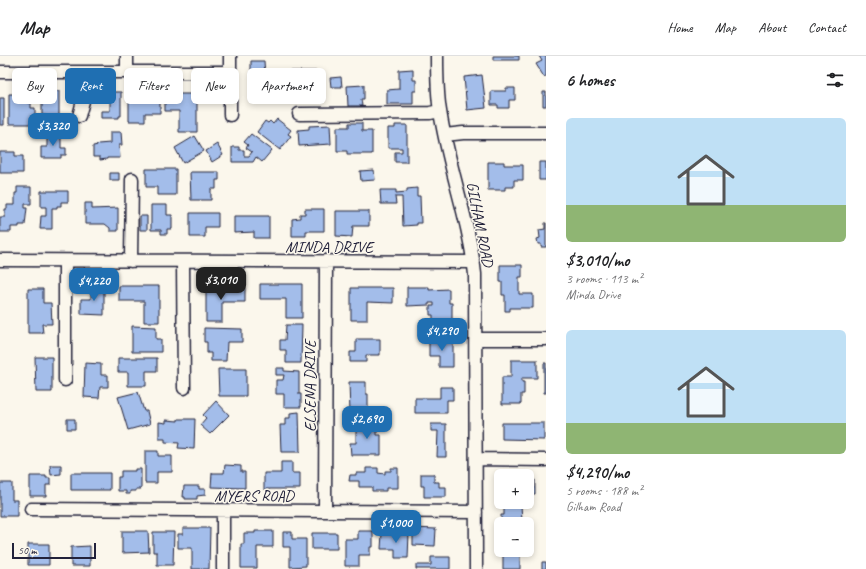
<!DOCTYPE html>
<html lang="en">
<head>
<meta charset="utf-8">
<style>
  :root { --surface:#fff; --page:#f6f6f6; --text:#202124; --muted:#757577; --line:#e0e0e0; --accent:#1f6fb2 }
  body { margin:0; font-family:Caveat,sans-serif; background:var(--page); color:var(--text); height:100vh; display:flex; flex-direction:column; font-size:15px; white-space:nowrap }
  * { box-sizing:border-box; margin:0 }
  p { font-size:13px; color:var(--muted) }
  .icon { flex:none; width:22px; height:22px; fill:none; stroke:currentColor; stroke-width:2; stroke-linecap:round; stroke-linejoin:round }
  .map { position:relative; flex:1; overflow:hidden }
  .sheet { display:flex; flex-direction:column; background:var(--surface); width:320px }
  .sheet>* { flex:none }
  .banner { position:absolute; left:12px; top:12px; width:380px; height:36px; display:flex; gap:8px }
  .fabs { position:absolute; left:494px; top:413px; display:grid; gap:8px }
  .fabs a { display:grid; place-items:center; width:40px; height:40px; border-radius:6px; background:var(--surface); box-shadow:0 2px 6px #0003; font-size:20px }
  .scale { position:absolute; left:12px; bottom:10px; width:84px; box-sizing:border-box; padding-left:4px; border:2px solid #22223b; border-top:0; font-size:11px; line-height:14px; white-space:nowrap; color:#22223b; -webkit-text-stroke:3px #fbf7ec; paint-order:stroke }
  .price { position:absolute; translate:-50% -34px; padding:0 9px; border-radius:8px; background:var(--accent); color:#fff; font-size:13px; line-height:26px; filter:drop-shadow(0 1px 2px #0008) }
  .price::after { content:''; position:absolute; left:50%; top:24px; width:12px; height:9px; margin-left:-6px; background:inherit; clip-path:polygon(0 0,100% 0,50% 100%) }
  .price.selected { background:#222; color:#fff }
  ul { padding:0; list-style:none }
  li { display:grid; align-content:center; gap:8px; height:212px; padding:0 20px }
  li span { display:grid; place-items:center; height:124px; border-radius:6px; color:#555 }
  li>.icon { margin-inline-start:auto }
  span .icon { width:72px; height:72px; fill:#fffc; stroke-width:1 }
  li b { font-size:17px }
  h2 { display:flex; justify-content:space-between; align-items:center; height:48px; padding:0 20px; font-size:17px }
  .chip { padding:0 14px; border-radius:6px; background:var(--surface); box-shadow:0 2px 6px #0003; font-size:14px; line-height:36px }
  .chip.selected { background:var(--accent); color:#fff }
  header { display:flex; align-items:center; gap:24px; box-sizing:border-box; height:56px; padding:0 20px; background:var(--surface); border-bottom:1px solid var(--line) }
  header strong { font-size:19px }
  nav { display:flex; gap:22px; margin-inline-start:auto; font-size:14px }
  main { display:flex; flex:1; min-height:0 }
  .map>svg:first-child { display:block }
  .building { fill:#a3bdea; stroke:#22223b }
  .lines { fill:none; stroke-linecap:round; stroke-linejoin:round }
  .minor-casing { stroke:#22223b; stroke-width:15 }
  .minor { stroke:#fbf7ec; stroke-width:12 }
  .labels { text-anchor:middle; stroke-width:3; stroke-linejoin:round; paint-order:stroke }
  .street-label { font-size:16px; fill:#22223b; stroke:#fbf7ec }
</style>
</head>
<body>
<header>
<strong>Map</strong>
<nav><a>Home</a><a>Map</a><a>About</a><a>Contact</a></nav>
</header>
<main>
<div class="map">
<svg width="546" height="513" viewBox="0 0 546 513">
  <rect width="100%" height="100%" fill="#fbf7ec"/>
  <filter id="ink" filterUnits="userSpaceOnUse"><feTurbulence type="fractalNoise" baseFrequency=".025" numOctaves="2"/><feDisplacementMap in="SourceGraphic" scale="8" xChannelSelector="R" yChannelSelector="G"/><feConvolveMatrix kernelMatrix="1 2 1 2 8 2 1 2 1" color-interpolation-filters="sRGB"/></filter>
  <g filter="url(#ink)">
    <path class="building" d="M493 0H519V4H493Z
      M539 0H546V20L544 21 536 8 542 5Z
      M251 5H264L265 20H280V31H283L284 41 257 42V26H251Z
      M413 13V24H416V35H413V48H387V34L399 33V14Z
      M287 15H316V39H301V31H287Z
      M482 19 486 52 467 54 464 21Z
      M341 21 342 31H331L330 22Z
      M364 29V43H361L362 50H348L347 30Z
      M506 32H515V44H509V52H498V49H491V35H506Z
      M42 35H59V62H53V60L42 59Z
      M110 36H121V60H119V62H101V55H110Z
      M129 36H143V40H147V38H160V57H145V65H129Z
      M165 36H174V38H197V76H179V55H165Z
      M543 36H546V50H543Z
      M9 38H22V41H28V47H31V52H35V68H9Z
      M0 42H4V69H0Z
      M277 63 291 74 288 78 291 80 280 94 257 76 265 65 268 67 270 65 273 68Z
      M349 67H362V75H372V98H347V95H337V71H349Z
      M330 69 331 88 299 90 298 74 309 73V70Z
      M395 69H407V106H395V96H402V92H388V72H395Z
      M47 76H59V81H61V92H66V99H61V102H41V91H47Z
      M110 76H121L122 89H119L120 102H107V103L100 104V101H93V90L98 89V88L110 87Z
      M251 78 272 94 262 106 256 101 253 106H232V91H239V94H244V100H249L252 96 246 92 248 89 244 86Z
      M195 80 204 95 183 107 175 92Z
      M217 88 223 99 212 106 206 95Z
      M0 96H15V100H23V117H0Z
      M488 106H504V109H523V124H514V131H505V134H488Z
      M539 106H546V124H539Z
      M146 113H176V139H157V131H146Z
      M374 114 375 124 361 125 360 115Z
      M190 116H219V124H216V133H211V144H191Z
      M110 117H119V124H110Z
      M17 131H31V148H25V152H27L25 169H19V171H11V176H0V161H5V153H7V149H15V137H17Z
      M417 132V140H420L421 167H417V169L403 170 402 141H395L396 148H381L380 134H396V137L407 136V133Z
      M41 135H68V146H61V150H57V152H52V173H40L41 160H46V151H41Z
      M85 147H92V153L118 152V175H110V172L105 168H85Z
      M151 149H167V159H172V173H167V178H161V174H151Z
      M305 153H324V175H306V180H292V163L300 162V158H305Z
      M336 155H369V170H353L352 181 336 180Z
      M190 157H218V171H205V181H190Z
      M140 160H147V174H140Z
      M234 160H269V182H254V176L234 177Z
      M545 167H546V191H541V188H538L537 183 540 182 539 174 545 173Z
      M500 209H522V221H519V238H533V252H510V255H505V239H502V226H500Z
      M260 228H302V262H286V243H260Z
      M91 229H104V259L81 258V243H91Z
      M119 230H159V266H144V245H119Z
      M206 231H245V246H222V266H206Z
      M407 231H429V234L449 233V247H452V268H433V259H430V250H434V247H429V249L407 250Z
      M351 232H393V247L367 246V264H351Z
      M28 233H43V247H51L52 268H42L43 277H28Z
      M286 269H302L301 307H286V294H280V284H285Z
      M132 270 156 271V283H161V296H132Z
      M204 272 242 273V286H227L226 305H211V297H207V286H204Z
      M356 283H380V299H366V306H350V296H356Z
      M429 284H453V311H439V300H429Z
      M35 301H52V336H36Z
      M118 302H157V315H146V330H128V316H118Z
      M511 304H537V322H522V326H524V338H521V348H502V321H511Z
      M85 307 101 308V319H108V331H100L99 342 84 341Z
      M544 307H546V337H544Z
      M276 312H284V315L299 316V338H301V351H284V338H276V324H283L284 319H276Z
      M218 313H246V340H219Z
      M349 326H366V338H368V357H350Z
      M440 331H453V344H447V357H415V342H440Z
      M138 336 144 355H147L150 368 128 374 118 341Z
      M216 345 229 359 210 378 200 369 206 362 203 359Z
      M299 356 300 396H281L280 369H285V362H290V357Z
      M67 363H75V373H67Z
      M178 363H195L194 393 178 392 179 387 165 386V383H159V366L166 367V364L178 365Z
      M356 366H377V379H381V399H351L350 387H356Z
      M502 367H544V384L502 383Z
      M431 368H446V401H437L438 375H431Z
      M145 395H158V400H172V416H157V427H145Z
      M281 406H292V417H300V433H264V417H281Z
      M50 409H61V418L51 419Z
      M225 409 241 410V416H245V432L211 431 212 417H224Z
      M366 412H378V417L385 418V415H391V412H398V432H386V435H372V431H359V425H349L350 419H356V417H366Z
      M135 413H141V433H136V435H130V438H126V435H118V421H121V415H135Z
      M71 417H110V434H71Z
      M421 418H434V426H439V431H446V441H424V430H421Z
      M30 420H46V422H50V429H46V440H30Z
      M527 423H529V424H535V438H527Z
      M0 427H12V444H17V460H0Z
      M184 430H199V433H205V439L197 440V443H185V441H183Z
      M508 446H524V449H521L522 465H518V468H501V459H504V447Z
      M183 472H210L209 513H192V492H178V478H183Z
      M413 472 436 473 435 490 413 489Z
      M122 475H148L149 496 122 497Z
      M255 475H273V491H257V512H241V488H244V477H255Z
      M358 475H373V491H370V499H359V510H345V483H358Z
      M153 476H174L173 509H157V496H153Z
      M283 476H292V483H306V510L290 511V491H283Z
      M312 477H337V493H312Z
      M382 477H409L408 502H395V493H381Z
      M28 488H49V509H28Z
      M90 490V510H71V491Z
      M503 494H520V513H503Z
      M431 501H450V513H416V509H431Z
      M542 506H546V513H542Z"/>
    <g class="lines">
      <g class="minor-casing">
        <path id="minor" d="M230 0V59
          M437 0C437 19 437 37 440 55 448 110 469 163 475 218L476 513
          M0 16H230
          M127 16V0
          M299 58 430 57 440 55
          M79 60 83 45 84 16
          M445 79 463 77H546
          M0 204 474 206
          M131 205 132 123
          M183 205 184 332
          M476 283H546
          M65 324V205
          M476 403 546 404
          M31 453 476 456
          M223 455V513
          M325 455 326 205"/>
      </g>
      <use href="#minor" class="minor"/>
    </g>
  </g>
  <g class="labels">
    <g class="street-label">
      <text transform="translate(481 168) rotate(79)" y="6">GILHAM ROAD</text>
      <text x="329" y="196">MINDA DRIVE</text>
      <text transform="translate(309 330) rotate(-90)" y="6">ELSENA DRIVE</text>
      <text x="254" y="445">MYERS ROAD</text>
    </g>
  </g>
</svg>
<div class="fabs">
<a>+</a>
<a>−</a>
</div>
<div class="scale">50 m</div>
<b class="price" style="left:53px;top:91px">$3,320</b>
<b class="price selected" style="left:221px;top:245px">$3,010</b>
<b class="price" style="left:94px;top:246px">$4,220</b>
<b class="price" style="left:442px;top:296px">$4,290</b>
<b class="price" style="left:367px;top:384px">$2,690</b>
<b class="price" style="left:396px;top:488px">$1,000</b>
<div class="banner">
<a class="chip">Buy</a>
<a class="chip selected">Rent</a>
<a class="chip">Filters</a>
<a class="chip">New</a>
<a class="chip">Apartment</a>
</div>
</div>
<section class="sheet">
<h2>6 homes<svg class="icon" aria-label="filters" viewBox="0 0 24 24"><path d="M4 7h16M4 17h16"/><circle cx="9" cy="7" r="2"/><circle cx="15" cy="17" r="2"/></svg></h2>
<ul>
<li><span style="background:linear-gradient(#bfe0f5 70%,#8fb573 0)"><svg class="icon" aria-label="home" viewBox="0 0 24 24"><path d="M3 11l9-7 9 7M6 9v11h12V9"/></svg></span><div><b>$3,010/mo</b><p>3 rooms · 113 m²</p><p>Minda Drive</p></div></li>
<li><span style="background:linear-gradient(#bfe0f5 75%,#8fb573 0)"><svg class="icon" aria-label="home" viewBox="0 0 24 24"><path d="M3 11l9-7 9 7M6 9v11h12V9"/></svg></span><div><b>$4,290/mo</b><p>5 rooms · 188 m²</p><p>Gilham Road</p></div></li>
</ul>
</section>
</main>
</body>
</html>
